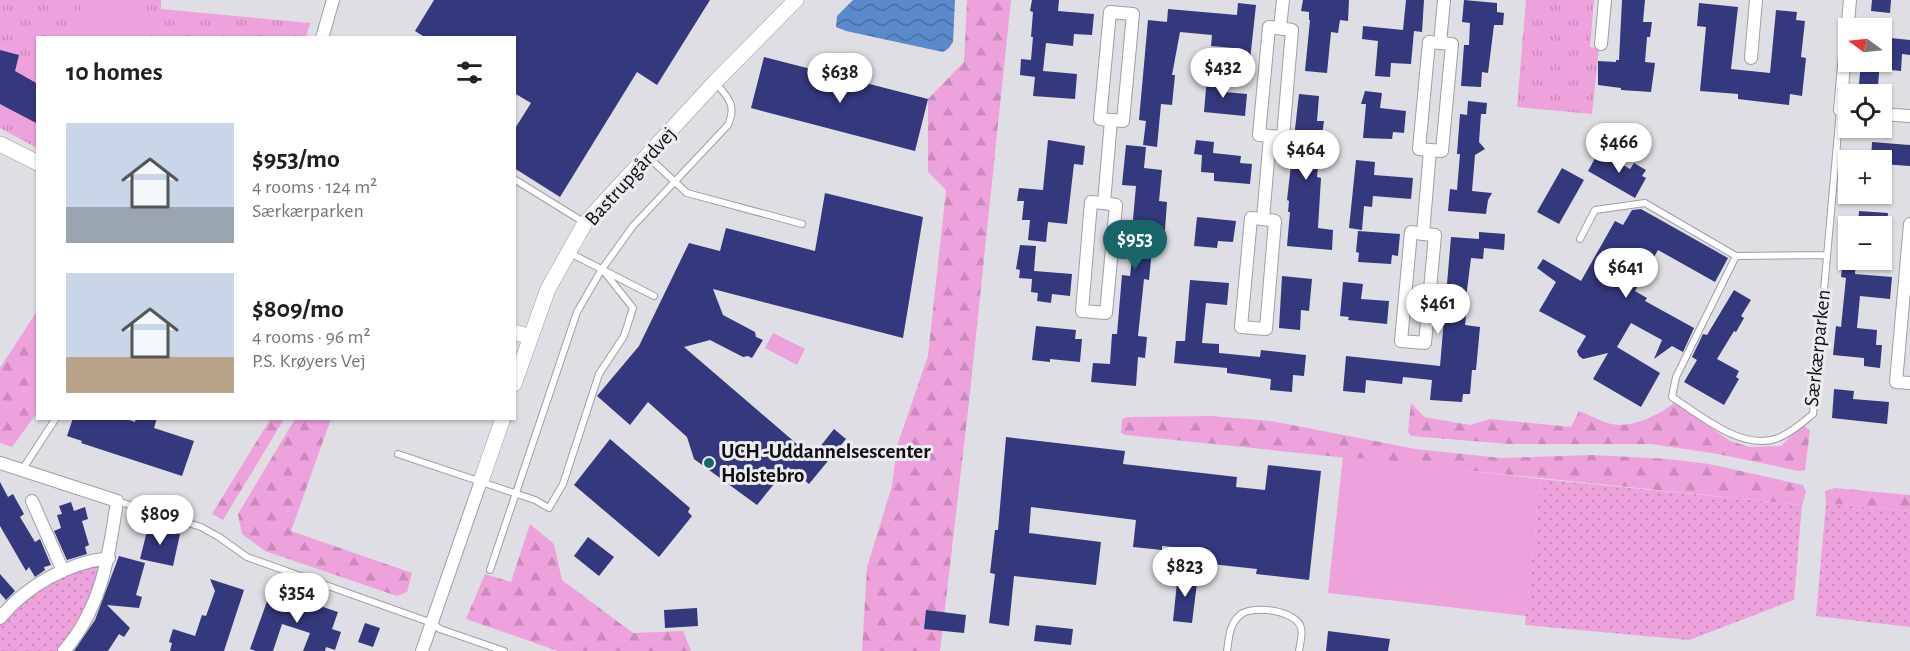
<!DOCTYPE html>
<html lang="en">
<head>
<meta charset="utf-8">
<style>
  :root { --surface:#fff; --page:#f2f2f2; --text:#202124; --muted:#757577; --accent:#186669 }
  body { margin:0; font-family:"Alegreya Sans",sans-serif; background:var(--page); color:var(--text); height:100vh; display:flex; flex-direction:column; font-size:22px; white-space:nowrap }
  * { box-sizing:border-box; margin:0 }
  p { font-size:20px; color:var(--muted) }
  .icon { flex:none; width:33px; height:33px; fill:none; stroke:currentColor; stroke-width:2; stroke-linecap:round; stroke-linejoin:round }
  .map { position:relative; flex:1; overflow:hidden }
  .side { position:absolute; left:36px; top:36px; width:480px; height:384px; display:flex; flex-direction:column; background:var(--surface); border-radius:0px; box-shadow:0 2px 4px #0004 }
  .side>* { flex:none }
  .needle { width:39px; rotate:285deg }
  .buttons { position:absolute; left:1838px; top:18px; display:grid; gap:12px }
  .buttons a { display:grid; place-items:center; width:54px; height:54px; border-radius:0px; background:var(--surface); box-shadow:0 2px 4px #0004; font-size:30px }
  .price { position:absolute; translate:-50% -51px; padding:0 14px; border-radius:21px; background:#fff; color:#222; font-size:20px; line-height:39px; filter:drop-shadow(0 2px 3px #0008) }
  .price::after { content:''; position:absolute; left:50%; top:36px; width:18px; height:14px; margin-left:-9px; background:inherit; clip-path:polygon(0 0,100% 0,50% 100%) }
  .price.on { background:var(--accent); color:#fff }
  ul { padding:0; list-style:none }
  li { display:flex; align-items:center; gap:18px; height:150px; padding:0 30px }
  li span { display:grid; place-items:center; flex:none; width:168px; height:120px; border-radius:0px; color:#555 }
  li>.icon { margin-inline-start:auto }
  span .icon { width:72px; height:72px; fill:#fffc; stroke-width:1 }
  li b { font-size:26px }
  h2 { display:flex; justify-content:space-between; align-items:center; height:72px; padding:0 30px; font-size:26px }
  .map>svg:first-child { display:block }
  .grass { fill:url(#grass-dots) }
  .forest { fill:url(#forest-firs) }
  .park { fill:url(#park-tufts) }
  .pitch { fill:#eda2db }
  .water { fill:url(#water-waves) }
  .building { fill:#34387c }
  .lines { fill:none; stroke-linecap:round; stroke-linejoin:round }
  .service-casing { stroke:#9f9ea4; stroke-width:8 }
  .minor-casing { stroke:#9f9ea4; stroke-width:14 }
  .tertiary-casing { stroke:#9f9ea4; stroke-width:16 }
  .service { stroke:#fff; stroke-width:6 }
  .minor { stroke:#fff; stroke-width:12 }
  .tertiary { stroke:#fff; stroke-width:15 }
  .poi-dot { fill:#186669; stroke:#ecebf1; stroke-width:2 }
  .labels { text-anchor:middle; stroke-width:6; stroke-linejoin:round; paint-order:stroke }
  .street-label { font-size:21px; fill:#101012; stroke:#ecebf1 }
  .poi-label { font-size:21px; font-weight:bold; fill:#101012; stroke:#ecebf1; text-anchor:start }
</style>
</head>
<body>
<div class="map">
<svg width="1910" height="651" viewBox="0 0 1910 651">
  <defs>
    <pattern id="grass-dots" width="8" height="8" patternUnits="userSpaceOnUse" patternTransform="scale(1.5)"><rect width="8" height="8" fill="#eda2db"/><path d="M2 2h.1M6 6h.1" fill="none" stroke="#ca8abb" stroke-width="1.8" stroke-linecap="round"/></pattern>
    <pattern id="forest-firs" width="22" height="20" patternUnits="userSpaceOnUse" patternTransform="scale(1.5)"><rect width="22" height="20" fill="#eda2db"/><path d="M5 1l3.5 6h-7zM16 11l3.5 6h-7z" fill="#ca8abb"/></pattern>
    <pattern id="park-tufts" width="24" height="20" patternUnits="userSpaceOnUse" patternTransform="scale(1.5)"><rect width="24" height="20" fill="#eda2db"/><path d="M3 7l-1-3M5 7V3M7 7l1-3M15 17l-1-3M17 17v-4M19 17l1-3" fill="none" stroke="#ca8abb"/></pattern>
    <pattern id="water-waves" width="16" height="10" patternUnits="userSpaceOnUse" patternTransform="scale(1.5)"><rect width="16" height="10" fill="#5a89cc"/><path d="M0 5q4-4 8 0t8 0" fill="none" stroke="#496fa4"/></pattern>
  </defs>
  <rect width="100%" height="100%" fill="#dfdee4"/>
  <path class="grass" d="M1541 479 1802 505 1794 600 1689 640 1525 625Z
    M1826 503 1910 511V627L1816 616Z
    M95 566 101 575 73 635 58 651H0V624L27 599 64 576Z"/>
  <path class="forest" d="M967 0H1011L969 402 940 651H862L867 567 892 486 897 446 928 356 946 190 928 172V99L964 62Z
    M37 311V413L12 447 0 443V368Z
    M1675 402 1730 441 1750 447 1781 446 1802 425 1810 430 1805 470 1799 471 1718 454 1651 444H1509L1411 436 1408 432 1411 403 1424 417 1470 425 1490 419 1571 427 1579 411C1590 415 1607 425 1619 425 1638 425 1661 414 1675 402Z
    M1211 416 1271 421 1416 449 1501 458 1592 455 1668 459 1709 464 1794 483 1803 485 1806 492 1802 505 1126 435 1121 433 1122 419 1128 417Z
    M271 418 284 419 223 520 212 514Z
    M295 419H331L291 531 412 573 407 592 397 596 265 551 242 534 238 514Z
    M1835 488 1910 495V511L1826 503 1825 491Z
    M530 524 554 544 562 580 633 633 683 631 691 651H558L466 619 485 574 511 582Z"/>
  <path class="park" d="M0 0H161V9L310 23 306 37 38 38 37 148 0 128Z
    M1526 0H1594L1590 47 1599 48 1592 114 1517 107Z"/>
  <path class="pitch" d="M84 0H99L149 15 142 37H72Z
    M773 333 805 349 797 365 765 348Z
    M1343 456 1541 479 1526 616 1328 593Z"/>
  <path class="water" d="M853 0H955L953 42 949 48 943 52 846 31 836 27 837 16Z"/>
  <path class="building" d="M434 0H710L657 85 637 72 560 197 514 168V130L531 103 514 93V38H426L415 31Z
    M1032 0H1059L1058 11 1094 14 1092 35 1074 34 1073 46 1046 43 1043 71 1077 74 1075 99 1033 96 1035 77 1020 75 1021 59 1031 60 1033 37H1031L1033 12 1030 11Z
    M1303 0H1349L1348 21 1340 20 1338 33 1331 32 1327 73 1305 71 1310 20H1309V12L1301 11Z
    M1406 0H1424L1422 32 1414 31 1411 64 1391 63 1390 77 1375 76 1378 41 1362 39 1363 26 1403 30Z
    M1464 0 1497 3V12L1504 13 1503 25H1494L1488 73 1482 72 1481 87 1461 86 1464 45H1469L1470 23 1462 22Z
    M1622 0H1645L1643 22H1652L1650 37H1647L1645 62 1655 63 1651 92 1621 90V88L1598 85V61L1616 62V60H1619Z
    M1872 0H1891L1890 13 1871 11Z
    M1238 3 1256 5 1250 60 1232 58 1233 48 1211 46 1212 35 1180 32 1172 75H1175L1172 105 1161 104 1157 147 1143 145 1146 121 1139 120 1148 20 1167 22 1168 9 1237 15Z
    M1699 3 1738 7 1731 69 1770 73 1776 10 1797 12 1796 20 1805 21 1801 57 1806 58 1802 96 1790 94 1789 105 1738 99V94L1700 91 1706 27 1697 26Z
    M1881 37 1910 40V55L1902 54 1901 71 1881 69Z
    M0 50 19 55 15 71 38 84V124L0 104Z
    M764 57 928 99 915 151 751 108Z
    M1861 62H1880L1878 85 1859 84Z
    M1207 77 1226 79 1225 92 1247 94 1245 116 1204 112Z
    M1365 91 1382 93 1380 108 1406 111 1404 133 1393 132 1392 139 1363 138 1366 104H1361Z
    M1299 94 1319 96 1317 121H1324L1322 136 1316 135 1313 166H1318L1317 177 1321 178 1318 228 1333 230 1332 250 1287 246 1290 212H1288L1289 201 1287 200Z
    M1468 101 1487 103 1486 114H1481L1479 142 1485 149 1475 155 1472 191 1492 193 1488 200 1486 214 1448 211 1450 189 1457 190 1460 154H1457L1460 114 1467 115Z
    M1048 140 1085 146 1083 165 1074 164 1067 224 1048 222 1046 242 1028 240 1030 220H1022L1024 201H1017L1019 188 1043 190Z
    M1196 140 1214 142 1213 153 1241 156 1240 163 1252 164 1250 184 1214 181V173L1201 172 1202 155 1194 154Z
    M1872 142 1910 145V166L1881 164V160H1871Z
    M1126 145 1146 147 1144 168 1162 170 1159 201 1167 202 1165 230 1154 229 1149 280 1144 279 1138 336 1147 337 1145 358 1138 357 1136 386 1091 382 1093 363 1110 364 1112 334H1117L1122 275 1130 276 1133 252H1130L1136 186 1122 185Z
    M1599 151 1630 169 1634 163 1646 170 1642 176 1646 178 1635 198 1588 171Z
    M1356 160 1375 162 1374 175 1413 178 1411 199 1373 196 1372 207 1364 206 1362 230 1349 228Z
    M1562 168 1584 180 1559 224 1537 212Z
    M825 193 923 217 903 338 713 289 723 315 755 332 756 337 763 340 752 358 748 356 743 357 710 340 684 347 812 457 834 429 846 439 809 484 788 467 757 505 694 459 687 437 648 402 630 425 597 396 639 346 689 243 720 251 726 228 815 251Z
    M1641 209 1728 258 1715 282 1658 250 1635 291 1647 298 1645 301 1694 328 1683 352 1672 346 1654 359 1662 340 1631 323 1617 347 1660 373 1641 407 1593 379 1608 353 1583 359 1579 356 1577 351 1586 336 1539 311 1556 282 1537 268 1543 259 1581 281 1615 221 1623 225 1632 210Z
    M1859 211 1888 213 1887 226H1858Z
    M1197 217 1236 221 1233 242 1218 241 1217 248 1194 246Z
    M1358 231 1400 234 1398 256 1392 255 1391 264 1358 262 1359 253 1356 252Z
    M1479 232 1505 234 1504 250 1484 248 1483 259 1471 258 1466 298H1468L1465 325 1480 327 1476 370H1472L1470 394H1463L1462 402 1430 400 1432 380 1403 377 1402 384 1366 380 1365 393 1343 391 1346 356 1440 366 1451 237 1479 239Z
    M1020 245 1036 246 1034 271 1072 274 1070 296 1052 294 1051 303 1037 301 1038 293 1031 292 1032 279 1019 278 1020 270 1016 269Z
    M1843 260H1856L1855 274 1892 277 1890 299 1860 296 1857 328 1877 330 1876 345H1882L1880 368 1864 366V358L1833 355 1836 326 1841 327 1846 278 1841 277Z
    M1282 276 1312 279 1309 311 1301 310 1300 330 1279 328Z
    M1190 280 1229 283 1227 305 1206 303 1202 343 1219 344V353L1260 357 1261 350 1306 355 1304 376 1293 375 1292 392 1270 390 1271 379 1227 373V368L1174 363 1176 341H1185Z
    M1343 282 1363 284 1361 299 1389 301 1387 324 1348 320 1349 317 1340 316Z
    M1734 290 1751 300 1741 316 1744 318 1736 332 1734 331 1717 359 1739 371 1736 377 1739 379 1724 405 1684 382 1697 360 1692 357 1703 334 1707 335Z
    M1036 326 1076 330 1075 339H1082L1080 362 1050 359V362L1032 360Z
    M1834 389 1854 391 1853 399 1889 402 1887 424 1832 418Z
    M73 418H124L135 422 136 418H157L154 428 194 441 182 476 81 443 82 441 67 436Z
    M1006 437 1125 451 1123 464 1237 477 1236 487 1265 490 1268 465 1321 471 1309 580 1256 574 1257 569 1211 564V569L1191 567 1193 549 1162 546V550L1133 547 1136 520 1031 507 1029 533 1101 542 1096 585 1014 576 1009 626 989 623 995 574 990 573 995 530H998Z
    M610 439 690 508 688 512 692 516 659 557 574 485Z
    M0 482 8 497 13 494 24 514 20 517 35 542 40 539 51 565 44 567 45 570 35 577 29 567 26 571 0 526Z
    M71 502 74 511 85 507 88 519 82 521 89 545 85 547 87 554 67 560 54 531 61 528 57 515 62 514 59 506Z
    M159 526 175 530 174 533 180 534 173 566 140 559 148 527 158 529Z
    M588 537 614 557 599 576 574 556Z
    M119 556 145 563 136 595 142 597 139 608 107 605 130 628 124 637 119 634 108 651H74L95 620Z
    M1178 573 1198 575 1192 623 1173 621Z
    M0 574 15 591 6 600 0 593Z
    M210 579 244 590 224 651H170L172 643 169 642 173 629 195 636 202 615 206 616 215 591Z
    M270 593 311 607 315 596 325 600 323 607 338 612 332 629 341 632 335 650 326 647 325 651H303L310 633 282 624 273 651H256L250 649Z
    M697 608 698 626 665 628 664 610Z
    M926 610 966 615 964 633 924 629Z
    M365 623 380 628 373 647 358 642Z
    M1036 625 1073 629 1071 645 1034 641Z
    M1328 631 1390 639 1388 651H1326Z"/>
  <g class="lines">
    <g class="service-casing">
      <path id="service" d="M647 156 687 193 802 224
        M514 179 585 223
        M1580 239 1595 210 1645 203 1736 256
        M568 252 654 296
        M1827 255 1736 256 1676 377 1672 397C1700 415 1743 452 1778 438 1791 433 1802 423 1813 414L1840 110
        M398 454 535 500 549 508 563 484 599 374 624 336 633 308 602 269
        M22 470 56 418
        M117 501 201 527 219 537 247 557 432 623 440 629 504 651
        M490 570 577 312 602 269 633 226 728 125C737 104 728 98 715 82
        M1227 651C1229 639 1229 625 1239 616 1250 604 1297 610 1301 628 1303 634 1300 644 1299 651"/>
    </g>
    <g class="minor-casing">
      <path id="minor" d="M1110 12 1133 14 1123 121 1100 119Z
        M1269 27 1292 30 1283 137 1259 135Z
        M1280 28 1283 0
        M322 38 333 0
        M1429 42 1452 44 1442 151 1419 149Z
        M1440 43 1444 0
        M1601 44 1605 0
        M1751 58 1756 0
        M1848 111 1840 110 1850 0
        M1881 114 1910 116
        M1104 203 1116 205 1106 313 1082 311 1091 202 1104 203 1111 120
        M1263 219 1275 221 1266 329 1241 327 1251 218 1263 219 1270 136
        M1910 224 1896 382 1910 383
        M1423 234 1435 235 1425 343 1401 341 1411 232 1423 234 1430 150
        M0 463 117 501C109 556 102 607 64 651
        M32 501 63 571
        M0 618C27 585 68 563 109 558
        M422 651 481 481"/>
    </g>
    <g class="tertiary-casing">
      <path id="tertiary" d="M0 144 38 163
        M514 332 531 337
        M514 384 548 289 585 223 715 82 796 0
        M481 481 503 418"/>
    </g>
    <use href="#service" class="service"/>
    <use href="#minor" class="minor"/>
    <use href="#tertiary" class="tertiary"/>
  </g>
  <circle class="poi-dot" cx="709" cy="463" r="6"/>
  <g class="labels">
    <g class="street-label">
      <text transform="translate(630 176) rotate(-48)" y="7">Bastrupgårdvej</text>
      <text transform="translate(1817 348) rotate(-84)" y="7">Særkærparken</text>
    </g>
    <g class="poi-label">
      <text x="721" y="458">UCH -Uddannelsescenter<tspan x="721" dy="24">Holstebro</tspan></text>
    </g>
  </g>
</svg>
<div class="buttons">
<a><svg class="needle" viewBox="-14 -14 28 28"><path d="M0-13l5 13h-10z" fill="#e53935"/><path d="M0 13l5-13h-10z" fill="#757577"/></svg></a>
<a><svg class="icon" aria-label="locate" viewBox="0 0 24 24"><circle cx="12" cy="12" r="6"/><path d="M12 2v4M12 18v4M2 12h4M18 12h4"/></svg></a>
<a>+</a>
<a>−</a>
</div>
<b class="price" style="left:1223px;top:99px">$432</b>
<b class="price" style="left:840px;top:104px">$638</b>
<b class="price" style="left:1619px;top:174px">$466</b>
<b class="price" style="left:1306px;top:181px">$464</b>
<b class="price on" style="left:1135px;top:271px">$953</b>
<b class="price" style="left:1626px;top:299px">$641</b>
<b class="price" style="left:1438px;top:335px">$461</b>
<b class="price" style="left:160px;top:546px">$809</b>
<b class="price" style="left:1185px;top:598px">$823</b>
<b class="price" style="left:297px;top:624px">$354</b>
<section class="side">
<h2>10 homes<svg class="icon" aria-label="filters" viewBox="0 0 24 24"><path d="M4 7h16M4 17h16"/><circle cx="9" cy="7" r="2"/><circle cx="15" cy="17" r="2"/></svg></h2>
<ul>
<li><span style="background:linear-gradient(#c9d6e8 70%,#9aa5b1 0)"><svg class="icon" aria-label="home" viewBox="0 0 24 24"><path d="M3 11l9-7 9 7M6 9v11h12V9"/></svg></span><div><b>$953/mo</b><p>4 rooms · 124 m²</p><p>Særkærparken</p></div></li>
<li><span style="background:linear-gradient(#c9d6e8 70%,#b9a48a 0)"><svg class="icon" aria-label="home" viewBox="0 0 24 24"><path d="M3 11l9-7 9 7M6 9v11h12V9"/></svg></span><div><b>$809/mo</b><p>4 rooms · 96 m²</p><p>P.S. Krøyers Vej</p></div></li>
</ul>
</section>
</div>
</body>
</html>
